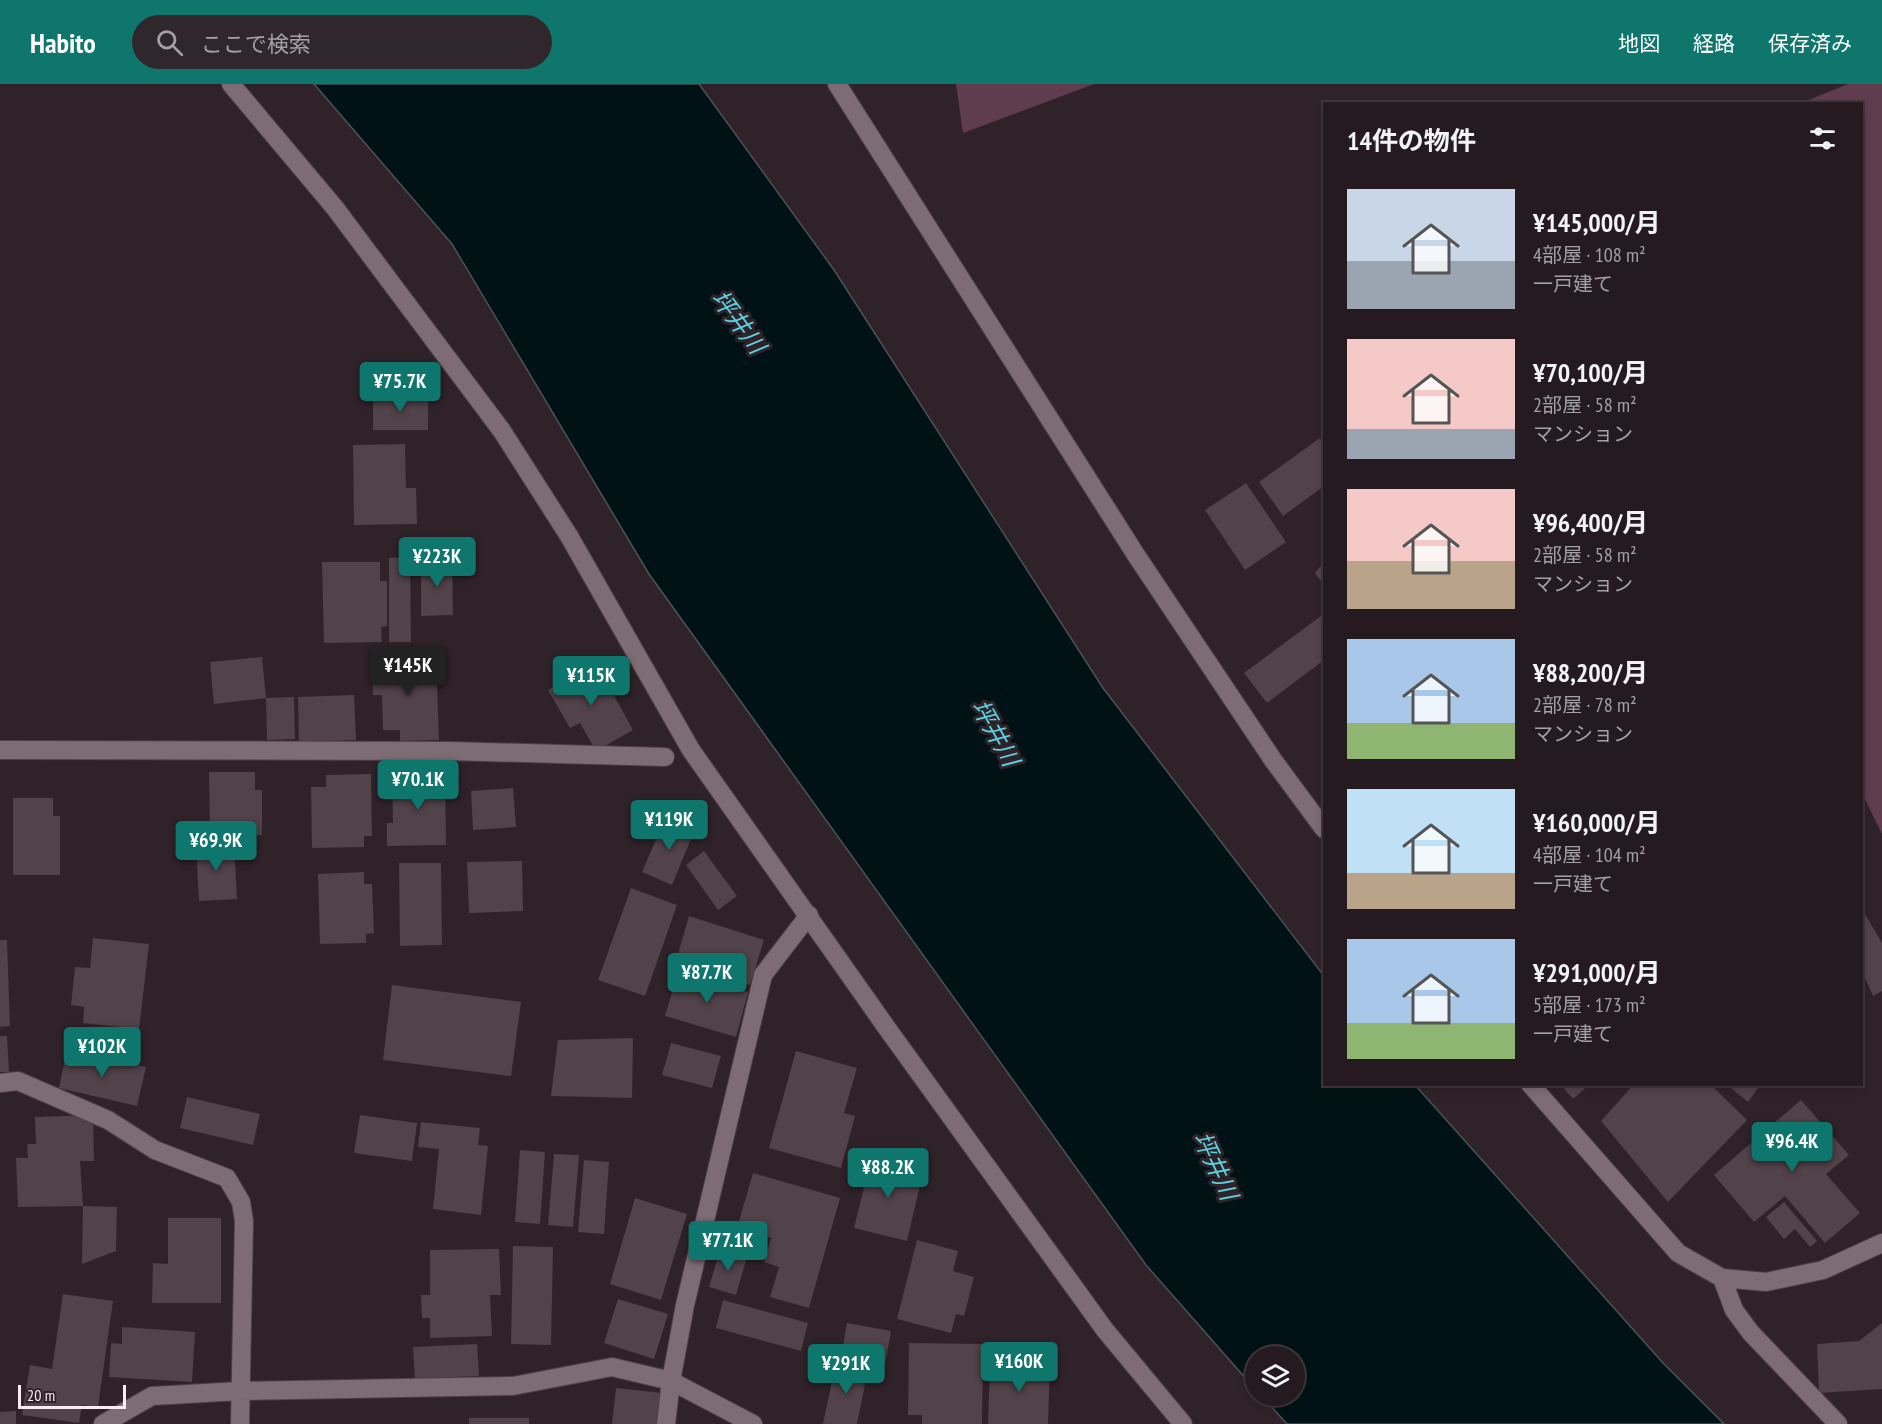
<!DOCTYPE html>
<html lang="ja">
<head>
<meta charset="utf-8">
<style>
  :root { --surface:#241a1f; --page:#30272c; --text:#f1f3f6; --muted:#a3a1a4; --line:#41383d; --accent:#0f766e }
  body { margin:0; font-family:"PT Sans Narrow","Noto Sans JP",sans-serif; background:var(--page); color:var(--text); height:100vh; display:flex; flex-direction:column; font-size:22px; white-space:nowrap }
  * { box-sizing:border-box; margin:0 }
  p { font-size:20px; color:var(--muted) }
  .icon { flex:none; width:33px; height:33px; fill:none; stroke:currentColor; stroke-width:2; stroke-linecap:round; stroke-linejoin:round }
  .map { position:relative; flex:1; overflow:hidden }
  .drawer { position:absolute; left:1323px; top:18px; width:540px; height:984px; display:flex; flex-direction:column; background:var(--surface); border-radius:0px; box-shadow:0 3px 9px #0003,0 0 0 2px var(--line) }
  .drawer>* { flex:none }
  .fabs { position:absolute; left:1245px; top:1262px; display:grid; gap:12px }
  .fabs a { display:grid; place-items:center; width:60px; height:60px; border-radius:50%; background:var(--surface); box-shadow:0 3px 9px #0003,0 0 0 2px var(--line); font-size:30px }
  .scale { position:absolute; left:18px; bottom:15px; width:108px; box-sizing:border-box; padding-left:6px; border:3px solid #f6ecf1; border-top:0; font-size:16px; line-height:21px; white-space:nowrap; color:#f6ecf1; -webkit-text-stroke:4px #302229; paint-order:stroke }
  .price { position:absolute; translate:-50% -51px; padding:0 14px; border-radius:6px; background:var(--accent); color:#fff; font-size:20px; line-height:39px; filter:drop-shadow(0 2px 3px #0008) }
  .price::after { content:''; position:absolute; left:50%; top:36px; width:18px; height:14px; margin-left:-9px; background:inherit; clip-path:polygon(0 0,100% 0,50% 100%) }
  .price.on { background:#222; color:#fff }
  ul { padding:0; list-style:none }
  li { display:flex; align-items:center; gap:18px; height:150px; padding:0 24px }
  li span { display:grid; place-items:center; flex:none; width:168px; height:120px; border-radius:0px; color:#555 }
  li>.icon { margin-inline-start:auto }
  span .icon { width:72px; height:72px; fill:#fffc; stroke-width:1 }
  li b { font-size:26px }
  h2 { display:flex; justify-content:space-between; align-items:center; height:72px; padding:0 24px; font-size:26px }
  header { display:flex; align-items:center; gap:36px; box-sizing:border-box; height:84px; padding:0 30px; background:var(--accent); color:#fff }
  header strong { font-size:28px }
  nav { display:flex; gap:33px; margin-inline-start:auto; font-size:21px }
  .search { width:420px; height:54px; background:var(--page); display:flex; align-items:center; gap:15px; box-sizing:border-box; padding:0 21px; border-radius:33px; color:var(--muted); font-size:22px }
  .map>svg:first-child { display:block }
  .green { fill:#5f3d4f }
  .water { fill:#001215; stroke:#4a5357; stroke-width:1.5 }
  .building { fill:#524249 }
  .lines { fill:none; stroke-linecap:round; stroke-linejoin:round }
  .minor-casing { stroke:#4d4148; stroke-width:20 }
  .minor { stroke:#7e6c75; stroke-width:18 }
  .labels { text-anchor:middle; stroke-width:6; stroke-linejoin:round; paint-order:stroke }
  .water-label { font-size:24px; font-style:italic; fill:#57d5e3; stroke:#302229 }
</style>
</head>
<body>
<header>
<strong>Habito</strong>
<div class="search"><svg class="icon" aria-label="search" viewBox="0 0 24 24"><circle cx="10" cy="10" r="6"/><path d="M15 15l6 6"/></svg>ここで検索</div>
<nav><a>地図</a><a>経路</a><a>保存済み</a></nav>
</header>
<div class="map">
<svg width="1882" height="1340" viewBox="0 0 1882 1340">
  <rect width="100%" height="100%" fill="#302229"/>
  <path class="green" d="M956 0H1094L963 49Z
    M1848 0H1882V750L1862 709V20L1801 19Z"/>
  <path class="water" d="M314 0H699L834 186 1103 604 1324 892V1000L1415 1001 1663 1279 1724 1340H1287L1261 1311H1294V1272H1256L1255 1305 1146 1181 649 490 452 160Z"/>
  <path class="building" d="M373 311H428V346H373Z
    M1320 354 1324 361V402L1283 432 1259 398Z
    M405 360 406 404H416L417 440 354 441 353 361Z
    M1246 399 1286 458 1245 486 1205 426Z
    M410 473 411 558H389V474Z
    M421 476H452L453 531 421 532Z
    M322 478H380V497H387V542L381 543 382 558 324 559Z
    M1324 478V501L1315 489Z
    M1321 532 1324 537V576L1267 619 1244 589Z
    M262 573 266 614 214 620 210 578Z
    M436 575 439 656 400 657V646H383L382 611H373L372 577Z
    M596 579 633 646 596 667 580 639 570 644 548 606Z
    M354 611 356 656 299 658 298 613Z
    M294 613 295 655 267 656 266 614Z
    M209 688H255V706H262V751L210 752Z
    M371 690 372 752H364V763L312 764 311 703H326V691Z
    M445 690 446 761 387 762V739H393L392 691Z
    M513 704 516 743 473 746 471 707Z
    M13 714H53V732H60V791H13Z
    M666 732 695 745 672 801 642 788Z
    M234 759 237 815 199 817 196 761Z
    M704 767 737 812 718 826 686 781Z
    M522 777 523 827 469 829 467 778Z
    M399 779H441L442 861 400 862Z
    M364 788V800H372L374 849 366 850V859L320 860 318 790Z
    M631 804 677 821 645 912 598 896Z
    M1862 825 1882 859V907L1873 912 1862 887Z
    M689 832 764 856 750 901 676 877Z
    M93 854 149 860 139 945 83 939 84 923 71 921 75 883 90 884Z
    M0 856H7L10 942 0 943Z
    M678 888 748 908 736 953 665 932Z
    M392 901 521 918 511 992 383 976Z
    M0 952H7L9 988H0Z
    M633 954 632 1014 551 1012 558 956Z
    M671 959 721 972 712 1004 662 991Z
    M67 966 146 983 137 1022 59 1004Z
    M796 967 857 984 844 1029 855 1032 841 1084 769 1064Z
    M1560 1000H1590L1573 1015Z
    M1634 1000H1710L1747 1036 1668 1118 1601 1037Z
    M1726 1000H1761L1748 1018Z
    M187 1013 260 1030 253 1061 180 1044Z
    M1801 1016 1849 1071 1826 1090 1860 1129 1825 1159 1785 1112 1754 1138 1714 1091Z
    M93 1031 94 1077H80L83 1122 18 1123 16 1074H28L27 1060H36L35 1033Z
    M360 1031 417 1039 412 1077 354 1069Z
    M421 1038 480 1044 478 1061 488 1062 481 1131 433 1125 439 1065 418 1063Z
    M520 1066 545 1068 540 1140 515 1138Z
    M554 1070 579 1071 573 1143 548 1141Z
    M872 1071 912 1081 910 1090 922 1093 907 1157 854 1144Z
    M584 1076 609 1078 604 1150 578 1148Z
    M753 1089 840 1114 809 1224 770 1213 779 1183 764 1178 771 1154 737 1144Z
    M635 1114 687 1130 661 1216 610 1200Z
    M1784 1118 1817 1157 1810 1163 1795 1145 1784 1155 1766 1133Z
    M83 1122 117 1123 116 1167 82 1180Z
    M168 1134H221V1219H152L153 1179 168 1180Z
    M917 1156 958 1167 953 1187 974 1193 964 1232 956 1230 951 1249 897 1235Z
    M513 1162 553 1163 551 1261 511 1260Z
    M499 1165 501 1211H490L492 1252 430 1254V1234H422L421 1211H430V1166Z
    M720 1166 747 1173 736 1211 709 1203Z
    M63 1210 113 1217 98 1323 82 1321 79 1339 22 1331 30 1281 52 1285Z
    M618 1215 668 1230 654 1275 604 1259Z
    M723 1216 808 1239 801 1267 716 1244Z
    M847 1239 891 1247 885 1281 841 1274Z
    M1882 1239V1305L1819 1309 1817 1260 1859 1257Z
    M122 1243 195 1248 192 1298 109 1293 111 1259 122 1260Z
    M909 1259 983 1260 982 1340H922V1331H908Z
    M477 1260 479 1292 415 1295 413 1263Z
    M990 1277 1050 1280 1048 1340H988Z
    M836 1278 868 1285 857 1340H823Z
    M616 1304 661 1309 657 1340H612Z
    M16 1327V1340H0V1328Z
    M469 1334H529V1340H469Z"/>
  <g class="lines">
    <g class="minor-casing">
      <path id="minor" d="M231 0 335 124 502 347 569 452 691 666 889 947 1105 1246 1183 1340
        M837 0 1136 471 1273 676 1324 745
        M0 666 450 667 665 673
        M0 999 18 997 108 1036 155 1066 227 1094 241 1118 244 1137 240 1340
        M1530 1000 1678 1169 1722 1194 1766 1198 1823 1186 1882 1159
        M1722 1194 1734 1226 1751 1249 1838 1340
        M103 1340 152 1312 240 1307 513 1302 612 1283 671 1297 753 1340
        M666 1340 671 1297 685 1221 763 891 809 831"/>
    </g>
    <use href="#minor" class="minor"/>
  </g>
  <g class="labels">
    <g class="water-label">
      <text transform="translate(738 238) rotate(53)" y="8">坪井川</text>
      <text transform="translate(995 649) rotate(61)" y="8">坪井川</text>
      <text transform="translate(1215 1082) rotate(65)" y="8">坪井川</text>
    </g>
  </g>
</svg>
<div class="fabs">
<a><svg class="icon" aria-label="layers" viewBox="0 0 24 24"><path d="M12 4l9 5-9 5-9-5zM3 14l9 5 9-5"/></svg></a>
</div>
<div class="scale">20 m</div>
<b class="price" style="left:400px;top:329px">¥75.7K</b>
<b class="price" style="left:437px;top:504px">¥223K</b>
<b class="price on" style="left:408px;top:613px">¥145K</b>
<b class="price" style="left:591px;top:623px">¥115K</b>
<b class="price" style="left:418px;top:727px">¥70.1K</b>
<b class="price" style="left:669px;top:767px">¥119K</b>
<b class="price" style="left:216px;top:788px">¥69.9K</b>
<b class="price" style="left:707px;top:920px">¥87.7K</b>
<b class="price" style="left:102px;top:994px">¥102K</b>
<b class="price" style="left:1792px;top:1089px">¥96.4K</b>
<b class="price" style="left:888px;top:1115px">¥88.2K</b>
<b class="price" style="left:728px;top:1188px">¥77.1K</b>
<b class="price" style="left:1019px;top:1309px">¥160K</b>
<b class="price" style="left:846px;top:1311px">¥291K</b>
<section class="drawer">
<h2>14件の物件<svg class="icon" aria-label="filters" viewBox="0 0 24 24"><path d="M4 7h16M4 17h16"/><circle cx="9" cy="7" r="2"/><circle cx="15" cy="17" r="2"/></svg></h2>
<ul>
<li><span style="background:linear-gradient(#c9d6e8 60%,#9aa5b1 0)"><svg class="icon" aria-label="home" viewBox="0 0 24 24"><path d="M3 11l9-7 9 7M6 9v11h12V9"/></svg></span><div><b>¥145,000/月</b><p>4部屋 · 108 m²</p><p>一戸建て</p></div></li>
<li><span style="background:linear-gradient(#f6c9c9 75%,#9aa5b1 0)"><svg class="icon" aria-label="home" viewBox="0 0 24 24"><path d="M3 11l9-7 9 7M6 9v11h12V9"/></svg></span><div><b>¥70,100/月</b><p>2部屋 · 58 m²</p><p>マンション</p></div></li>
<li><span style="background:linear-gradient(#f6c9c9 60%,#b9a48a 0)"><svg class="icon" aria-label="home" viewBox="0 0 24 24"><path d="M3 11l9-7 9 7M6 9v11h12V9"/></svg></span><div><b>¥96,400/月</b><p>2部屋 · 58 m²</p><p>マンション</p></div></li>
<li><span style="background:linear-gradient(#a9c7e8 70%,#8fb573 0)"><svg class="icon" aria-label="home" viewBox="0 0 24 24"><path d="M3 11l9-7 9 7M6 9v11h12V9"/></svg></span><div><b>¥88,200/月</b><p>2部屋 · 78 m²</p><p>マンション</p></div></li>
<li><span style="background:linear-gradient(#bfe0f5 70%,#b9a48a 0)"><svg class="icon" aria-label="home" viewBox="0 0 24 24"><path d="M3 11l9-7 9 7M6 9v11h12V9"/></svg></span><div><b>¥160,000/月</b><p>4部屋 · 104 m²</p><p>一戸建て</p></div></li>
<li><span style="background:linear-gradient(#a9c7e8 70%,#8fb573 0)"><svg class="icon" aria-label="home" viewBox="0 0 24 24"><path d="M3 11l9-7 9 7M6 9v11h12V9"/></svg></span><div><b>¥291,000/月</b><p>5部屋 · 173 m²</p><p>一戸建て</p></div></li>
</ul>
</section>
</div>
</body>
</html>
